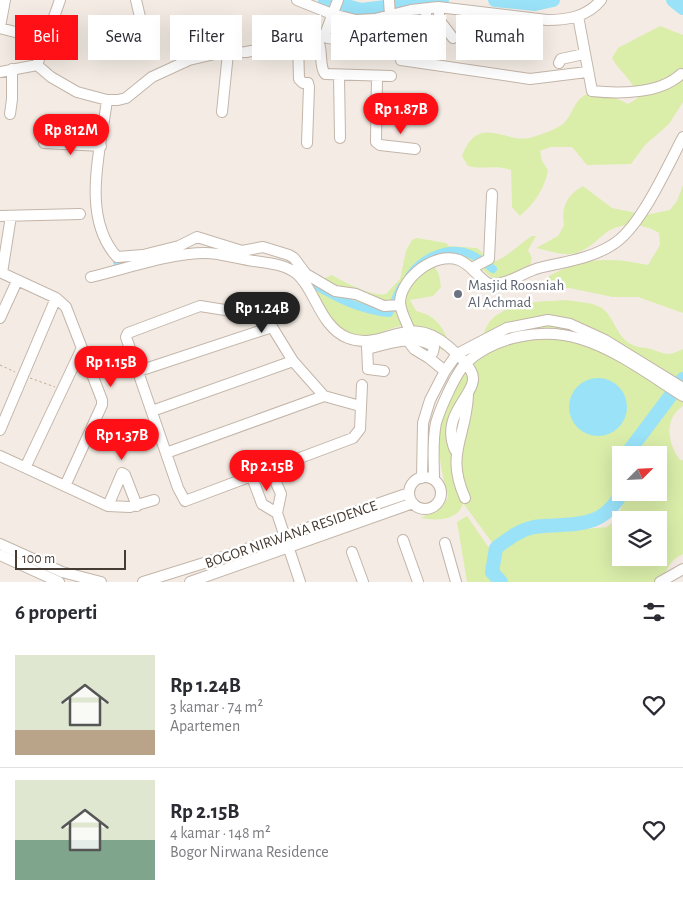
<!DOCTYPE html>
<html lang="id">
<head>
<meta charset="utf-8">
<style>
  :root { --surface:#fff; --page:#f7f7f7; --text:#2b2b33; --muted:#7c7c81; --line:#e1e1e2; --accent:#ff1017 }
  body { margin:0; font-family:"Alegreya Sans",sans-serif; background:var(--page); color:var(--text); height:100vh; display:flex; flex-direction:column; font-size:19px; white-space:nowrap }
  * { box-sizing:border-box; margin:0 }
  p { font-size:16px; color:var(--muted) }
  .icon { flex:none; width:28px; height:28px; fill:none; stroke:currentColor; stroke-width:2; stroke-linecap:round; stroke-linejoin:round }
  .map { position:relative; height:582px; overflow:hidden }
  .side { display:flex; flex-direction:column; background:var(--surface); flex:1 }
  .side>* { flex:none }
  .hud { position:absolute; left:15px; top:15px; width:654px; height:45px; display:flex; gap:10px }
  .needle { width:32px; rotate:66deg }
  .fabs { position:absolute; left:612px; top:446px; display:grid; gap:10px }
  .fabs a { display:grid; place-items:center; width:55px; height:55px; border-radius:0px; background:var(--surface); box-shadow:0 5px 20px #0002; font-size:25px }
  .scale { position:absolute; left:15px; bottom:12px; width:111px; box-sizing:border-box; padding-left:5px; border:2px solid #473c33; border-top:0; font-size:14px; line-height:18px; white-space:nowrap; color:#473c33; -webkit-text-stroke:4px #fff; paint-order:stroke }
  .price { position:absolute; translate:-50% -42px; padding:0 11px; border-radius:18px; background:var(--accent); color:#fff; font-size:16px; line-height:32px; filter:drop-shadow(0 1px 2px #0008) }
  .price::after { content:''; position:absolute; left:50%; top:30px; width:15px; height:11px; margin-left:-8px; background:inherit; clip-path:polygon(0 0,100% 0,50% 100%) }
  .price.active { background:#222; color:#fff }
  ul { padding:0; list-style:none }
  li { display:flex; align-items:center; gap:15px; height:125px; padding:0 15px }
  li+li { border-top:1px solid var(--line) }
  li span { display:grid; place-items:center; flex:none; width:140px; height:100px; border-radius:0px; color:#555 }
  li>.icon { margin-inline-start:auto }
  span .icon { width:60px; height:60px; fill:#fffc; stroke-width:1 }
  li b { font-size:21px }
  h2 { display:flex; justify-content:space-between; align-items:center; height:60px; padding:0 15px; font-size:21px }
  .chip { padding:0 18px; border-radius:0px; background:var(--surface); box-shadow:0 5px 20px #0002; font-size:18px; line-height:45px }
  .chip.active { background:var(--accent); color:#fff }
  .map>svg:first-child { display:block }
  .green { fill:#daeda9; fill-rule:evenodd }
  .water { fill:#9ae2f8 }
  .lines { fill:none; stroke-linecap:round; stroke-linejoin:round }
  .canal { stroke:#9ae2f8; stroke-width:8 }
  .river { stroke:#9ae2f8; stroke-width:14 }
  .minor-casing { stroke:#c3b5a9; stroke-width:12 }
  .path { stroke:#c4ab96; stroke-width:1; stroke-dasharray:2.5 2.5; stroke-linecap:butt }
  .minor { stroke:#fff; stroke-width:10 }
  .worship-dot { fill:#6b7280; stroke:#fff; stroke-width:2 }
  .labels { text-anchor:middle; stroke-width:5; stroke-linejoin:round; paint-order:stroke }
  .worship-label { font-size:15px; fill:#5b616d; stroke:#fff; text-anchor:start }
  .street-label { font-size:15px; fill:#473c33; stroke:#fff }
</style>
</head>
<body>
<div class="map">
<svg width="683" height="582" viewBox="0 0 683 582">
  <rect width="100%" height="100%" fill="#f4ece4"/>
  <path class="green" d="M660 26 683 35V102L669 124 645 145 631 164 587 165 572 147H550L540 151 542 161 548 170C545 188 534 204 520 216L512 207 511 170C494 164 483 170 468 166L462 156C479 111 507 146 533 137 542 134 558 129 564 123 573 115 575 96 589 94 606 92 613 97 628 104L638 98C634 80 621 74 612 58L618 48Z
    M683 185V313L638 297H613L569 288H548L549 276C583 257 610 257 648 265L660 245 659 233C646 224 622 221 607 232 596 240 587 252 571 254 561 255 546 250 536 248L558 236 564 225C561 207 567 195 583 186L612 208 646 215 670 210 677 201Z
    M532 236H536L528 250 532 258 530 266 505 279H493C471 258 463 254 434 265L439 275 441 287 433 296 410 300 416 311C433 315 441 323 448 340L442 351 436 342 402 329 401 326C389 328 376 336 364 337 339 339 322 308 311 290L313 283 332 275C344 282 372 297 386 294L400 279 406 251 412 240 417 238 446 243 449 246 477 248C482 251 484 257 488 260 497 268 522 241 532 236Z
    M566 300C577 302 590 302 600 307 614 315 615 334 629 343 636 348 643 347 651 349 666 354 667 357 683 349V406C664 418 667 443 680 460H683V554C672 559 668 566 664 577L667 582H467L457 522 467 516 498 561 505 543 496 548 463 503C459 521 435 521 421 518L442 507 448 497C444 480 438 459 439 441 439 407 462 376 478 347 485 334 485 321 500 313 520 300 543 302 566 300ZM621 455H659V492L628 493 616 519 607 527 573 530 539 527 594 519 621 489ZM621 520H659V558H621Z"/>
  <path class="water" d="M569 407a29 29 0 1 1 58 0a29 29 0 1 1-58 0Z"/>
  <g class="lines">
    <path class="canal" d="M117 262 131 259
      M409 276C422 257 448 245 470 254 478 257 486 264 493 269
      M313 284C338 299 360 310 389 313L401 287"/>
    <path class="river" d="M325 0 361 10 442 0
      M495 0 535 4 553 0
      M673 0 683 8
      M626 455 683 379
      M501 582 492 572 496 548C508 539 519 530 534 527 570 522 602 532 622 492"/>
    <g class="minor-casing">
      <path id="minor" d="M136 0 140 17
        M297 0 332 14 356 20 375 19 411 10 438 7 547 20C567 20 587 17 601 0
        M389 0 390 16
        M438 7 440 21 453 38
        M426 9 427 42
        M578 16 592 91C619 94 660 94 681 74
        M0 27 5 0
        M0 28 46 40
        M324 37 342 41 395 44 401 50V60L530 79 587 72
        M317 39C324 50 318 64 325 74L391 76
        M298 42 299 79 303 83H308L309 87 307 143
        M559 63 561 59 584 54
        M37 65 60 0
        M0 72 37 65 51 77 77 92 107 100H118L126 98 152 77 189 60 219 53 246 52 324 37 338 0
        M339 75 340 138
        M377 77 376 142 380 145 415 149
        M107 100C101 149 80 216 117 257L143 255 179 246 197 237 242 251 263 247 289 255 294 258 306 274 335 291 356 294 384 306 400 305
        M222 112 228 53
        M10 114 12 99V69
        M44 143 101 146
        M0 216 80 214
        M11 216 2 273 56 298 66 307 102 400V405L65 486
        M472 268 489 259 492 194
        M91 277C125 269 171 253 205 253 221 253 238 259 254 261 268 263 285 264 297 274 315 289 320 327 348 338 384 352 407 311 448 346 456 353 466 361 471 371 483 392 438 411 455 450
        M0 318 17 281
        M410 331C407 323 400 311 400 302 401 278 435 251 459 260 472 265 478 278 489 284 509 285 521 273 539 268 564 262 590 259 612 245 640 229 667 167 683 137
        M367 345 368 369 384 371
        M367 349C386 344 417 333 434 347L433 352 429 358 414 349 408 341
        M429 358 445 371
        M139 371 272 327
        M360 406 324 396 293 361 269 322 262 316 200 306 128 333 126 337 178 488 185 501 353 438 360 429 362 385
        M152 411 293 361
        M0 430 56 298
        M166 453 324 396
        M0 456 108 506 130 507 154 500
        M26 466 81 350
        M271 471 281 494 277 513 300 582
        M409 493a16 16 0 1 1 32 0a16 16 0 1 1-32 0Z
        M252 477 262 504 277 513
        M422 478 423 423 430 400 445 371 457 354 507 328 548 320 570 324 605 340 683 388
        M434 480C434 461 432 441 436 423 440 409 456 372 467 362 496 336 543 327 581 339 617 350 651 376 683 396
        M465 498C445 453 466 439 468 395
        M108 506 122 473 125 475 137 506
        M403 540 418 582
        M445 543 456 582
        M0 544 62 572 101 582
        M352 552 363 582
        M0 555 59 582
        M143 582 220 558 409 493
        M190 582 413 503
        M660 582 683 569"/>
    </g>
    <path class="path" d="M0 365 15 372
      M30 378 55 387"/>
    <use href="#minor" class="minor"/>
  </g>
  <circle class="worship-dot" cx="458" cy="294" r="5"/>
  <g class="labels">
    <g class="worship-label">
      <text x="468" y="290">Masjid Roosniah<tspan x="468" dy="17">Al Achmad</tspan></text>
    </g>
    <g class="street-label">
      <text transform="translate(291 534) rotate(-19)" y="5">BOGOR NIRWANA RESIDENCE</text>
    </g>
  </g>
</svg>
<div class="fabs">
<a><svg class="needle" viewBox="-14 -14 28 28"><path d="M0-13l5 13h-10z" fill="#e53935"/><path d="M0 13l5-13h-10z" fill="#7c7c81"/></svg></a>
<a><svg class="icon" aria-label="layers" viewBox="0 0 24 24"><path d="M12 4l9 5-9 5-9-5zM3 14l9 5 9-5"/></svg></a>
</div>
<div class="scale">100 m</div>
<b class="price" style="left:401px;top:135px">Rp 1.87B</b>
<b class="price" style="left:71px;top:156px">Rp 812M</b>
<b class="price active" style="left:262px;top:334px">Rp 1.24B</b>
<b class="price" style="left:111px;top:388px">Rp 1.15B</b>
<b class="price" style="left:122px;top:461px">Rp 1.37B</b>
<b class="price" style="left:267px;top:492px">Rp 2.15B</b>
<div class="hud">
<a class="chip active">Beli</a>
<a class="chip">Sewa</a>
<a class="chip">Filter</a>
<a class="chip">Baru</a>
<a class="chip">Apartemen</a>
<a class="chip">Rumah</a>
</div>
</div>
<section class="side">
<h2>6 properti<svg class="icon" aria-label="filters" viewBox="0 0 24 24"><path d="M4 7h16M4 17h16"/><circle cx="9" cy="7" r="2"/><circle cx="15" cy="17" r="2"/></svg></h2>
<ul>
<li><span style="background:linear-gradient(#dfe7d0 75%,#b9a48a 0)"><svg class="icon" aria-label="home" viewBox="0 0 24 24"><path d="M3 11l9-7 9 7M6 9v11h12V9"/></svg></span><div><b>Rp 1.24B</b><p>3 kamar · 74 m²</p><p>Apartemen</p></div><svg class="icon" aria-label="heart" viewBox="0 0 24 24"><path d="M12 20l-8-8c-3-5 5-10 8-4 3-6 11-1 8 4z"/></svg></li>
<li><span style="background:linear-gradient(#dfe7d0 60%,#7fa58c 0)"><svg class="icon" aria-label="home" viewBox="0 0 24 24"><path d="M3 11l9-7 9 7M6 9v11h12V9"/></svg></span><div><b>Rp 2.15B</b><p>4 kamar · 148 m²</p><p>Bogor Nirwana Residence</p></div><svg class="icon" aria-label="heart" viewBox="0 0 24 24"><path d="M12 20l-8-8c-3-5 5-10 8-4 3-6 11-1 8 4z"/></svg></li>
</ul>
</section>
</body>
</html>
